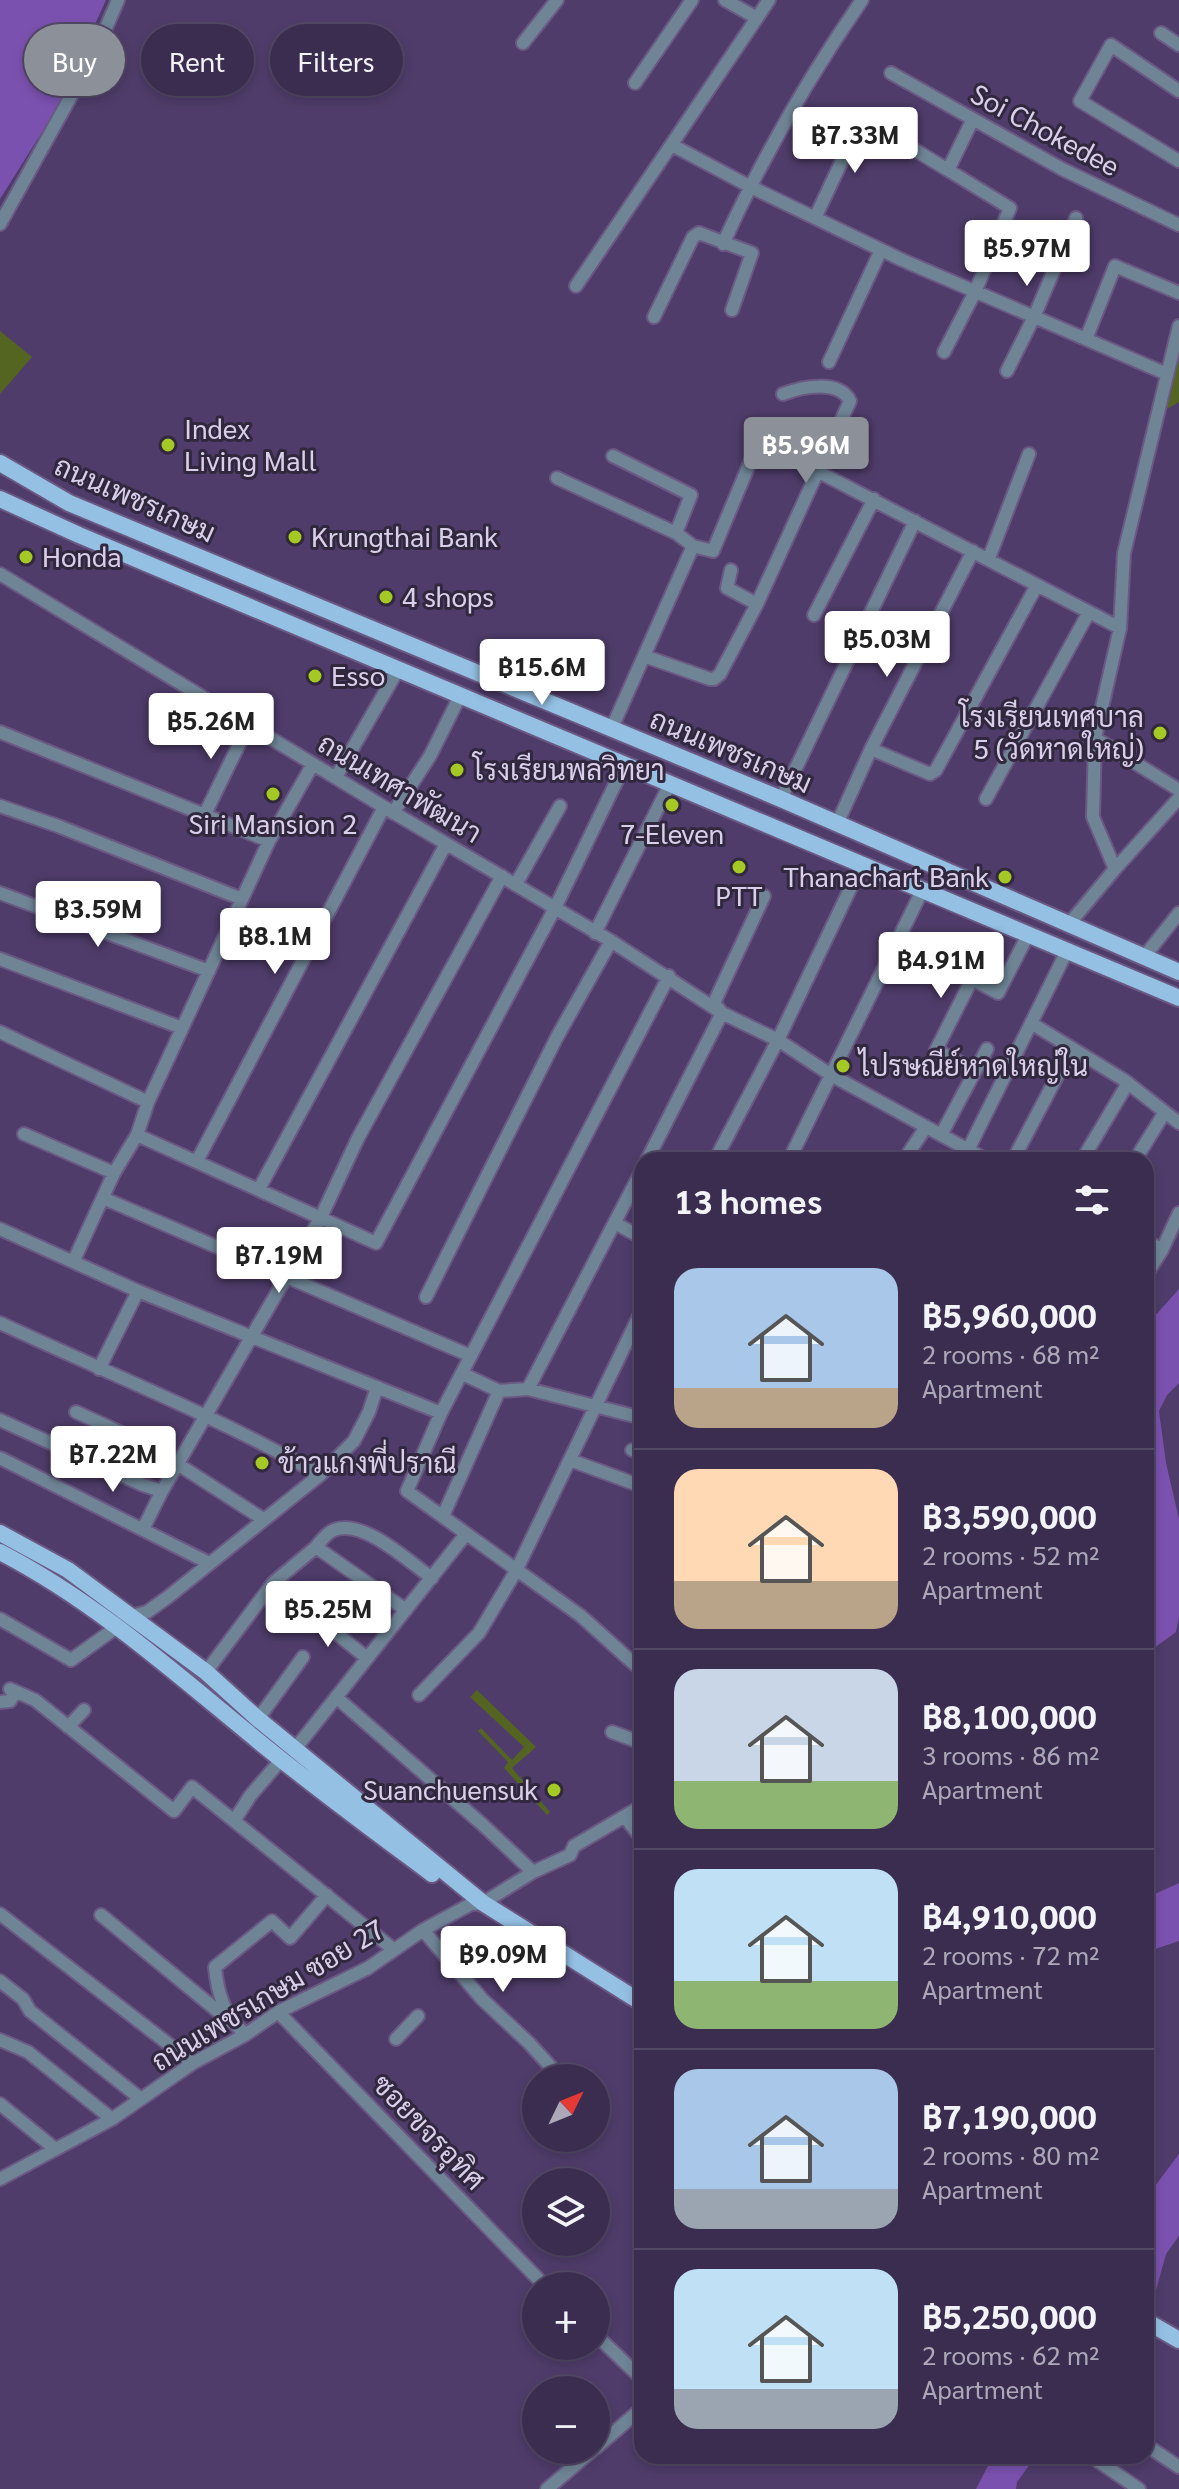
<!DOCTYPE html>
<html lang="en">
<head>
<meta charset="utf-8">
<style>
  :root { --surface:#3b2d50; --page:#46395a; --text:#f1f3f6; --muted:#aca8b7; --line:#544967; --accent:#8c9099 }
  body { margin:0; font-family:Georgia,Sarabun,serif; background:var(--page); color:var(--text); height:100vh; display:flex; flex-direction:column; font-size:30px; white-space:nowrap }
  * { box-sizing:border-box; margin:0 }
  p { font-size:26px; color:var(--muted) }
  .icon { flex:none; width:44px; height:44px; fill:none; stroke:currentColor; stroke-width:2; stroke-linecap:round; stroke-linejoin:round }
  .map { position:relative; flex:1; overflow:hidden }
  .sheet { position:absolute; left:634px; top:1152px; width:520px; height:1312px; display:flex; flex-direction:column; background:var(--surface); border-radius:24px; box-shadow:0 4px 12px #0003,0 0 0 2px var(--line) }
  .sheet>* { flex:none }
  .guide { position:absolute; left:24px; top:24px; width:490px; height:72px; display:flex; gap:16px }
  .needle { width:52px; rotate:47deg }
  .fabs { position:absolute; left:522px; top:2064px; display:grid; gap:16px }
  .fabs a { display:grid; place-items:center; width:88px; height:88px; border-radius:50%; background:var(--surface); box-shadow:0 4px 12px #0003,0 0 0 2px var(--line); font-size:40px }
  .price { position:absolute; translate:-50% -68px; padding:0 18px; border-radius:8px; background:#fff; color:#222; font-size:26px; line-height:52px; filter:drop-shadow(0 2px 4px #0008) }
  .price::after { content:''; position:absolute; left:50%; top:48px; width:24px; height:18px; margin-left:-12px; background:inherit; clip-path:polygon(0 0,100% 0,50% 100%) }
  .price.current { background:var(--accent); color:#fff }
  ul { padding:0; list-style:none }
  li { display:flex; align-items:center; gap:24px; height:200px; padding:0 40px }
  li+li { border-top:2px solid var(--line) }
  li span { display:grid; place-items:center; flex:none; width:224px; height:160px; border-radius:24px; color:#555 }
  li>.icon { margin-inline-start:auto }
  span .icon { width:96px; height:96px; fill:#fffc; stroke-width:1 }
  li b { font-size:34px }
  h2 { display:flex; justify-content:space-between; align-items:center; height:96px; padding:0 40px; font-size:34px }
  .tag { padding:0 28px; border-radius:36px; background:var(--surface); box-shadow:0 4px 12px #0003,0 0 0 2px var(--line); font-size:28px; line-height:72px }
  .tag.current { background:var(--accent); color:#fff }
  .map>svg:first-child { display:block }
  .green { fill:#546522 }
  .water { fill:#7b51af }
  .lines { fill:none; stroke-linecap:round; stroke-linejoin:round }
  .minor-casing { stroke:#6b5984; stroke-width:16 }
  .major-casing { stroke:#6b5984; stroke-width:20 }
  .minor { stroke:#6f8596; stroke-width:12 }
  .major { stroke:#94c0e3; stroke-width:16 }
  .poi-dot { fill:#a4c824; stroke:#31283e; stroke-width:3 }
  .labels { text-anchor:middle; stroke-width:6; stroke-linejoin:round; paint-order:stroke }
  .street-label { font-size:28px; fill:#d9cfeb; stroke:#31283e }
  .poi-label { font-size:28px; fill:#d9cfeb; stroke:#31283e; text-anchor:start }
</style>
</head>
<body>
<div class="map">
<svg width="1179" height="2489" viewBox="0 0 1179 2489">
  <rect width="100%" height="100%" fill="#4f3c6a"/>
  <path class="green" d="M0 331 32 357 0 394Z
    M1179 359V402L1167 409Z
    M477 1690 536 1747 512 1768 550 1812 547 1815 504 1768 508 1762 478 1731 481 1728 512 1760 524 1747 470 1697Z"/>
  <path class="water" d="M0 0H106L57 108 0 199Z
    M1179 1289V1383L1167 1395 1159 1411 1166 1463 1179 1519V1617L1176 1632 1146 1654V1326Z
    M1179 1883V1941L1146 1952V1898Z
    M1179 2154V2236L1166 2254 1155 2294 1146 2308V2198Z
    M993 2456H1036L1017 2482 1016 2489H976Z"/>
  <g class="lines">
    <g class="minor-casing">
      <path id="minor" d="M725 0 757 18
        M1161 33 1179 45
        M523 43 557 0
        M891 73 1062 169 1179 225
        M635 83 692 0
        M1179 91 1111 45 1080 101 1179 161
        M672 145 749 186 902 260 1167 374
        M915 150 948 170
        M815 218 863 116
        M0 224 96 51 118 0
        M723 244C762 158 808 78 862 0
        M576 286 769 0
        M654 317 693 237 699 233 752 253 732 310
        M1086 339 1115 266 1179 293
        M944 352 975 292 1010 208 948 170 973 119
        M829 362 881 250
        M1007 371 1034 317 1076 218
        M613 456 691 495 676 533
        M557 478 676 533 693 546 713 551 759 441 1120 628
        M989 558 1029 454
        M731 570 727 588 757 604
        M0 574 384 807 611 941 722 1013 778 1040 831 1075 987 1160
        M814 615 874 499
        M644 656 710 679H714L720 674 757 604 850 401C839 379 801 387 783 394
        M611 730 693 546
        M0 732 269 841
        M1095 738 1179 790
        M871 749 930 774 936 770 1037 585
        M336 777 399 668
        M781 799 915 521
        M986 799 1089 612
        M0 806 58 826 242 899
        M393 813 430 756 461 694
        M205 814 249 724
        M837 824 871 749 973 551
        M1115 869 1179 798
        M516 884 560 806
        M0 893 209 971
        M1069 924 1115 869 1093 817 1095 738 1120 628 1124 553 1179 326
        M595 933 670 784
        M1144 957 1179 913
        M0 959 182 1028
        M1031 1023 1124 1080 1179 1123
        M0 1032 148 1102
        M975 1070 936 1050 972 979 998 993 1028 935
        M24 1134 114 1173
        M137 1135 376 1243 555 908 625 764
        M941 1135 987 1049
        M968 1150 1067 951
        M647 1160 722 1013 714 1003 764 896
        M715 1160 778 1040 862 864
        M789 1160 922 891
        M904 1160 926 1127
        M1013 1160 1072 1048
        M1082 1160 1128 1083
        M1135 1160 1165 1112
        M197 1161 384 807
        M259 1189 446 844
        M103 1198 471 1356
        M615 1223 642 1238
        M0 1229 138 1291 441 1413
        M1146 1241 1162 1250
        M74 1260 114 1173 137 1135 148 1102 269 841 313 764
        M1146 1275 1162 1250 1179 1213
        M426 1297 557 1037 611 941
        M0 1323C107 1373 217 1416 320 1475
        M99 1369 138 1291
        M463 1374 499 1391 528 1389 642 1418
        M528 1389 642 1170
        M76 1412 148 1445 263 1519
        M0 1420 143 1485 162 1491
        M632 1450 642 1453
        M0 1458 209 1563
        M570 1460 641 1486
        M443 1516 499 1391
        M143 1529 162 1491 321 1217 358 1138 502 876
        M316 1547C321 1541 326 1533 334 1530 363 1518 409 1562 432 1578
        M311 1613 367 1658
        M131 1616 147 1612 168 1597 320 1475 354 1441 369 1412 377 1387
        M0 1619 71 1660 117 1627
        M642 1671 581 1616 407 1491 441 1413 669 976
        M206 1672 273 1583 316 1547 406 1610
        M10 1689 35 1700 174 1811 192 1787 393 1949
        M419 1695 479 1633 516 1571 642 1310
        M336 1697 483 1825 533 1872
        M0 1702 10 1701 15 1692
        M258 1719 303 1657
        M68 1727 84 1710
        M612 1732 642 1743
        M295 1749 466 1534
        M625 1817 642 1839
        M234 1821 250 1796 281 1760
        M0 1914 193 2063
        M101 1915 231 2022
        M423 1930 482 1999 529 2043 561 2078
        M0 1981 23 1999 30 2011 141 2099
        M278 2012 545 2286
        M241 2030C223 2014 217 1989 215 1967L272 1921 290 1938 327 1895
        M396 2039 418 2016
        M0 2040 28 2052 112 2119
        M0 2104 54 2148
        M0 2179 112 2119 193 2063 245 2035 278 2012 368 1968 423 1930 471 1904 483 1903 533 1872 570 1855 574 1846 642 1806
        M596 2335 642 2379
        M1146 2445 1179 2467
        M596 2448 642 2408
        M1092 2457 1139 2489
        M547 2489 593 2450"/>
    </g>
    <g class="major-casing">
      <path id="major" d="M0 463 69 503 781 799 1179 972
        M0 499 79 535 1179 998
        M0 1533 68 1570 206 1672 258 1719 483 1903 642 2003
        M0 1552C95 1601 175 1673 257 1740 314 1787 373 1830 432 1874
        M1146 2321 1179 2340"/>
    </g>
    <use href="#minor" class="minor"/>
    <use href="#major" class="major"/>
  </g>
  <g class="poi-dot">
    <circle cx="168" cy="445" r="8"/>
    <circle cx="295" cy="537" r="8"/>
    <circle cx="26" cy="557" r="8"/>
    <circle cx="386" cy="597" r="8"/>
    <circle cx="315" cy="676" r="8"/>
    <circle cx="1160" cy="733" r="8"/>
    <circle cx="457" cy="770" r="8"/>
    <circle cx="273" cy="794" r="8"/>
    <circle cx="672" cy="805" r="8"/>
    <circle cx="739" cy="867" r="8"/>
    <circle cx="1005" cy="877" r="8"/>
    <circle cx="843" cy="1066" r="8"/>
    <circle cx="262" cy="1463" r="8"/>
    <circle cx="554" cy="1790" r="8"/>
  </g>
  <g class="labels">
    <g class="street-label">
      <text transform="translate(1045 130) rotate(28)" y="10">Soi Chokedee</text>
      <text transform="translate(135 499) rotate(24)" y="10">ถนนเพชรเกษม</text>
      <text transform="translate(731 751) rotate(23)" y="10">ถนนเพชรเกษม</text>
      <text transform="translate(400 788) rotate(31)" y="10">ถนนเทศาพัฒนา</text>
      <text transform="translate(268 1995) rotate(-31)" y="10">ถนนเพชรเกษม ซอย 27</text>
      <text transform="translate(429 2132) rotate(46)" y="10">ซอยขจรอุทิศ</text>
    </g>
    <g class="poi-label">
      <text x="184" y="439">Index<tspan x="184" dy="32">Living Mall</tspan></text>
      <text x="311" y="547">Krungthai Bank</text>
      <text x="42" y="567">Honda</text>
      <text x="402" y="607">4 shops</text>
      <text x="331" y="686">Esso</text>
      <text x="1144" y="727" text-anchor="end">โรงเรียนเทศบาล<tspan x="1144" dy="32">5 (วัดหาดใหญ่)</tspan></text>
      <text x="473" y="780">โรงเรียนพลวิทยา</text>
      <text x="273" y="834" text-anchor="middle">Siri Mansion 2</text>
      <text x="672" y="844" text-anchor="middle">7-Eleven</text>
      <text x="989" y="887" text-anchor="end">Thanachart Bank</text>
      <text x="739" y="906" text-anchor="middle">PTT</text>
      <text x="859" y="1076">ไปรษณีย์หาดใหญ่ใน</text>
      <text x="278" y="1473">ข้าวแกงพี่ปราณี</text>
      <text x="538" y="1800" text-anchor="end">Suanchuensuk</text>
    </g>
  </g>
</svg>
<div class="fabs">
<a><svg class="needle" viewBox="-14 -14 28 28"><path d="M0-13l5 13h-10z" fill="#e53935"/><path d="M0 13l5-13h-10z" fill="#aca8b7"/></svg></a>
<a><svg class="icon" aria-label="layers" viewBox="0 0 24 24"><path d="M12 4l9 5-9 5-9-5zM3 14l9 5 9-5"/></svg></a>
<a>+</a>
<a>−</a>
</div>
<b class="price" style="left:855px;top:175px">฿7.33M</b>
<b class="price" style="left:1027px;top:288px">฿5.97M</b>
<b class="price current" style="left:806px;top:485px">฿5.96M</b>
<b class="price" style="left:887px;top:679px">฿5.03M</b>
<b class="price" style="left:542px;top:707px">฿15.6M</b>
<b class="price" style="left:211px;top:761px">฿5.26M</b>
<b class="price" style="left:98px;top:949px">฿3.59M</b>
<b class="price" style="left:275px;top:976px">฿8.1M</b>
<b class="price" style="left:941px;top:1000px">฿4.91M</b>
<b class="price" style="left:279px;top:1295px">฿7.19M</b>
<b class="price" style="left:113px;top:1494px">฿7.22M</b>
<b class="price" style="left:328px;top:1649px">฿5.25M</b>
<b class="price" style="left:503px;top:1994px">฿9.09M</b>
<div class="guide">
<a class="tag current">Buy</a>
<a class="tag">Rent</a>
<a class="tag">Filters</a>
</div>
<section class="sheet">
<h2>13 homes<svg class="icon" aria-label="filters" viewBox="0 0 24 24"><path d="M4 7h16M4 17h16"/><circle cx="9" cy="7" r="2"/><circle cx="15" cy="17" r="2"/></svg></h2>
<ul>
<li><span style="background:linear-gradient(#a9c7e8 75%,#b9a48a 0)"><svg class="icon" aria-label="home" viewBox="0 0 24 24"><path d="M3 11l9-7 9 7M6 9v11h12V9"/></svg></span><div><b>฿5,960,000</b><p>2 rooms · 68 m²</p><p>Apartment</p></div></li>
<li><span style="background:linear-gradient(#ffd9b3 70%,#b9a48a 0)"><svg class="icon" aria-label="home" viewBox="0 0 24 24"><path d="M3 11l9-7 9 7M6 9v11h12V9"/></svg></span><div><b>฿3,590,000</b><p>2 rooms · 52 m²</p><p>Apartment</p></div></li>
<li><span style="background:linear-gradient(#c9d6e8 70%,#8fb573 0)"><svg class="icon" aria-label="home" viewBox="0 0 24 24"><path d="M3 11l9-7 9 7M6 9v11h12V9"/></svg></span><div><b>฿8,100,000</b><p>3 rooms · 86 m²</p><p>Apartment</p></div></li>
<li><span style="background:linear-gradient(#bfe0f5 70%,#8fb573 0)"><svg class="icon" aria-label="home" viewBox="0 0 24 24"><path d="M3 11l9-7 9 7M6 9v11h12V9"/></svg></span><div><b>฿4,910,000</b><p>2 rooms · 72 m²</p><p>Apartment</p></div></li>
<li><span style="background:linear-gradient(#a9c7e8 75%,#9aa5b1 0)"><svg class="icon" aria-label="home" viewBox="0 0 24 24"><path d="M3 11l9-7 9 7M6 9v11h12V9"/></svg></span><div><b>฿7,190,000</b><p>2 rooms · 80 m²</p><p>Apartment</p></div></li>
<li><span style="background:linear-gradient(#bfe0f5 75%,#9aa5b1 0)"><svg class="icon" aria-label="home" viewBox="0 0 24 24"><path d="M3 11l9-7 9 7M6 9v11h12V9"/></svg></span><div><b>฿5,250,000</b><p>2 rooms · 62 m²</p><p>Apartment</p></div></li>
</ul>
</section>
</div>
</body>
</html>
